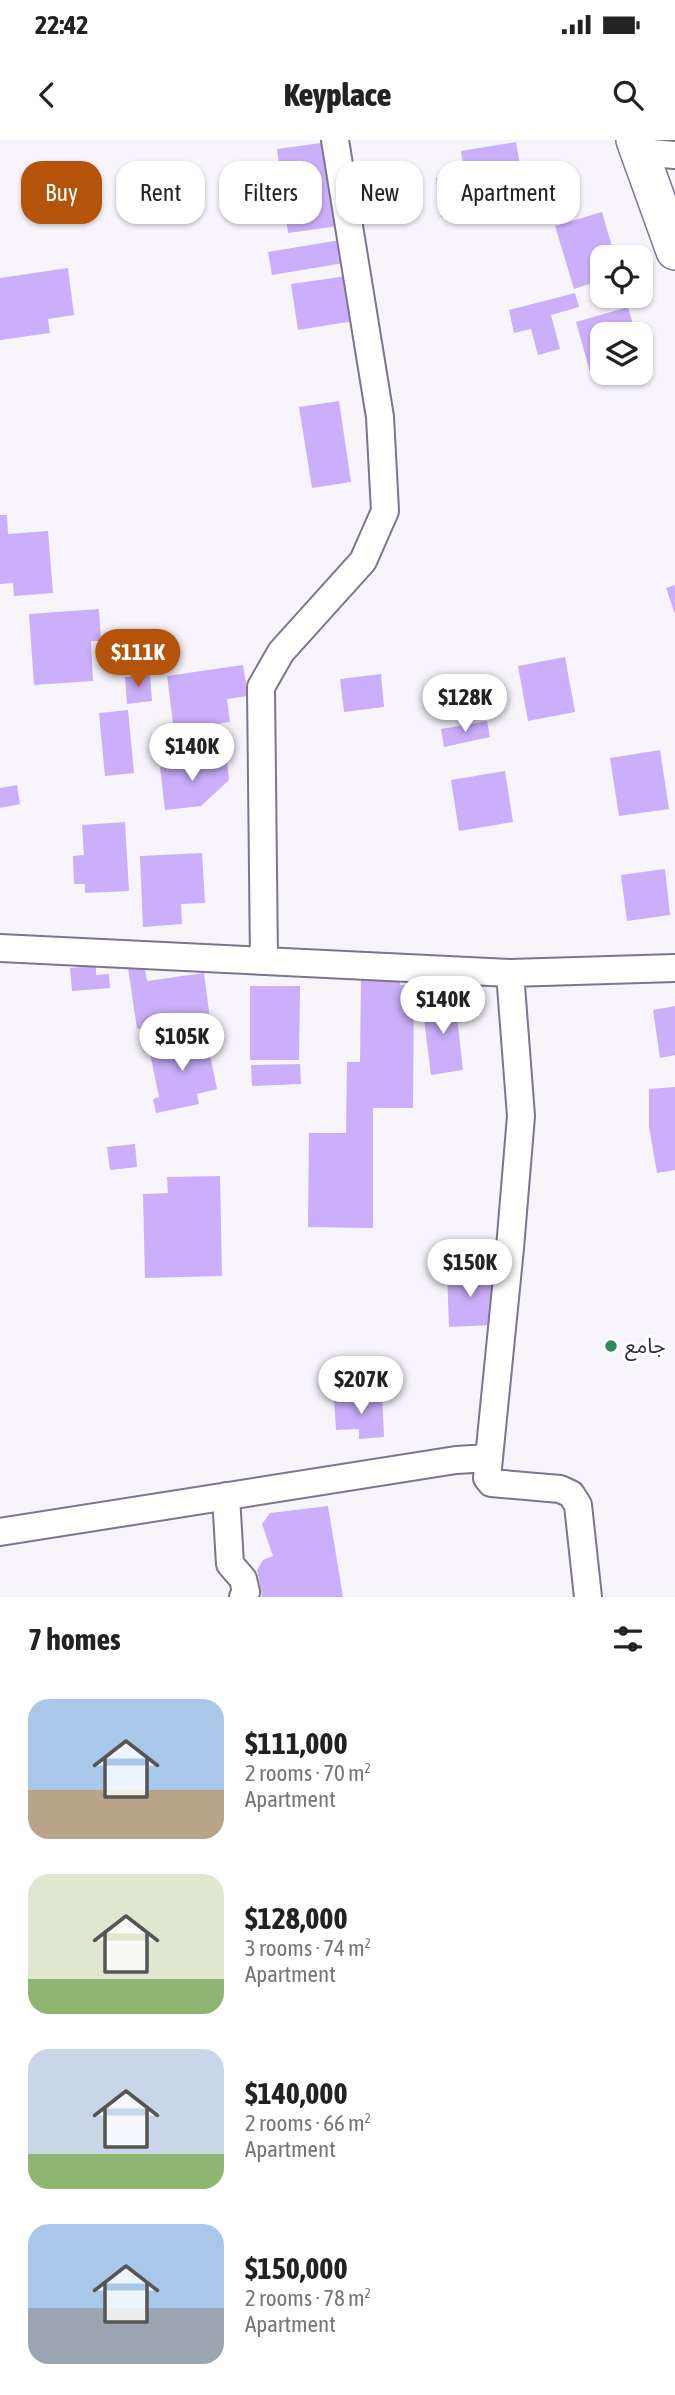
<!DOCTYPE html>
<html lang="en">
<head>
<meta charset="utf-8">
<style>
  :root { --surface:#fff; --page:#f6f6f6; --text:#222; --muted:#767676; --accent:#b45309 }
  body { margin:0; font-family:"Asap Condensed","Noto Sans Arabic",sans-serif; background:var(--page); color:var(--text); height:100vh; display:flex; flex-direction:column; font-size:26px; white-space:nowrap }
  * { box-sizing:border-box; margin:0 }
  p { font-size:23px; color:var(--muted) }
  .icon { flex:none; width:38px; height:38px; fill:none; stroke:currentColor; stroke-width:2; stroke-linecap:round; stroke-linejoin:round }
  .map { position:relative; height:1457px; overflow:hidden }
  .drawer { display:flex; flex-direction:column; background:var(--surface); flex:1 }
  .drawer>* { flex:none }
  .top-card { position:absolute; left:21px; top:21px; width:634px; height:63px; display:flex; gap:14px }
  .fabs { position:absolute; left:590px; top:105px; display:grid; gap:14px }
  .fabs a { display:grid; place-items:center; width:63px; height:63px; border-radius:14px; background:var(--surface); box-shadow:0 2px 5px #0004; font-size:35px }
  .price { position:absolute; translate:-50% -60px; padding:0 16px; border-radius:24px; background:#fff; color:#222; font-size:23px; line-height:46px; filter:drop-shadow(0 2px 4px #0008) }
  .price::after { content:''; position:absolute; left:50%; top:42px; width:21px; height:16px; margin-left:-10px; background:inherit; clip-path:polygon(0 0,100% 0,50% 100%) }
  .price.selected { background:var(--accent); color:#fff }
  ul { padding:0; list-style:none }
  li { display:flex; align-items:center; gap:21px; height:175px; padding:0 28px }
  li span { display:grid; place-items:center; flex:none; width:196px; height:140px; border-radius:21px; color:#555 }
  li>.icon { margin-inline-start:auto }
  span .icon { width:84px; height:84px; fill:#fffc; stroke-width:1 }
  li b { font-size:30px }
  h2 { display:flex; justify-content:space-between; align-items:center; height:84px; padding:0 28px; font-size:30px }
  .pill { padding:0 24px; border-radius:21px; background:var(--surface); box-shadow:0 2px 5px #0004; font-size:24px; line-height:63px }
  .pill.selected { background:var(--accent); color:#fff }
  .status { display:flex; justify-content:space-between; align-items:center; height:49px; padding:0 35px; background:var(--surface); direction:ltr }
  .status svg { height:19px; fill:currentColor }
  header { display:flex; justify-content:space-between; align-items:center; height:91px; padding:0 28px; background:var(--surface); font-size:32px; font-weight:800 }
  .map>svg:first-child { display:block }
  .building { fill:#cbaffa }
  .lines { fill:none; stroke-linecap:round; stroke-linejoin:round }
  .street-casing { stroke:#7d748e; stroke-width:30 }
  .secondary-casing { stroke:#7d748e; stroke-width:40 }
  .street { stroke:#fff; stroke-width:26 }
  .secondary { stroke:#fff; stroke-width:37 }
  .poi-dot { fill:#2f8a60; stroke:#fff; stroke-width:2.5 }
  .labels { text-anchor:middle; stroke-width:6; stroke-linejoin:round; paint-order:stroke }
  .poi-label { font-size:21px; fill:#322e39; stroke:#fff; text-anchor:start }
</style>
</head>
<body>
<div class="status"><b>22:42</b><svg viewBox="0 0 49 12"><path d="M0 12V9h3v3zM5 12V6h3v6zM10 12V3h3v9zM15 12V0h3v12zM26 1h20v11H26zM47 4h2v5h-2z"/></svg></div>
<header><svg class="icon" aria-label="back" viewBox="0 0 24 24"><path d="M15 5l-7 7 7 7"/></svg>Keyplace<svg class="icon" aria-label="search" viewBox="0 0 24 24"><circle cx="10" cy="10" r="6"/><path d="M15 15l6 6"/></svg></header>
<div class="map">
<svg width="675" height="1457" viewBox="0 0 675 1457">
  <rect width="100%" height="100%" fill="#f7f5fb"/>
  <path class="building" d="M328 2 339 86 288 93 277 9Z
    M516 2 526 59 470 69 461 11Z
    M453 35 458 75 441 77 436 38Z
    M602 72 615 117H602V140L574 149 555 86Z
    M340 100 344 123 272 135 268 112Z
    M68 128 74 175 48 179 50 193 0 200V138Z
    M347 136 354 181 298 190 291 144Z
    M575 153 579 167 551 175 560 209 538 215 531 189 514 193 509 170Z
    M628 167 636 194H602V233L611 234 592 239 576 182Z
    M339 261 351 342 312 348 299 267Z
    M0 375H7L8 394 48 391 53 453 14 456 13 443 0 444Z
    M675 445V474L666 448Z
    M99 469 101 501H91L93 541 34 545 29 474Z
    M565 517 575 572 528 581 518 526Z
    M243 525 248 556 227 559 230 582 174 590 167 536Z
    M381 534 384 567 344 572 340 539Z
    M150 535 152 561 127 564 125 537Z
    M128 570 134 633 105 636 99 573Z
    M487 581 490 597 444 607 441 589Z
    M660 610 669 669 619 676 610 618Z
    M227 620 229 640 201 666 165 670 160 627Z
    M505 631 513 682 459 691 451 640Z
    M17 645 20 664 0 668V648Z
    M125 682 129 751 85 753V744H74L73 716 84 715 82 685Z
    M202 713 205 763 181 764 182 784 143 787 140 716Z
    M665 729 670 775 627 781 621 735Z
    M143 818 147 841 204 833 210 879 137 889 127 821Z
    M96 826V835L109 834 110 848 72 851 70 828Z
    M361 836H399L400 845H414L413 968H373V1088L308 1087 309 993H346L347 922H360Z
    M250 846H300L299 920H250Z
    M455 858 463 930 431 935 422 862Z
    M675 866V915L660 918 653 870Z
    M206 896 217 949 197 954 199 964 156 973 153 959 159 957 149 908Z
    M300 924 301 944 252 946 251 925Z
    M675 947V1030L657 1033 649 987V949Z
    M135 1004 137 1027 110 1030 107 1007Z
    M220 1036 222 1136 145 1138 143 1054 168 1053 167 1037Z
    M447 1131H490L494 1185 449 1187Z
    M386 1229 387 1252 354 1253 353 1230Z
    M382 1256 384 1297 359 1299V1289L336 1290 334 1259Z
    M328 1366 343 1457H262L257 1430 263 1420 273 1416 262 1384 270 1373Z"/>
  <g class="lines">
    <g class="street-casing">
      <path id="street" d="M639 12 675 15
        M0 808 510 833 675 828
        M264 821 261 547 281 512 363 421 385 371 380 277 335 0
        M510 833 521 976 510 1108 487 1338 491 1343 560 1349 571 1354 578 1365 588 1457
        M226 1356 230 1424 243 1439 246 1452 243 1457
        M0 1392 456 1320 489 1318"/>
    </g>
    <g class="secondary-casing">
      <path id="secondary" d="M635 0 675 111"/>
    </g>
    <use href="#street" class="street"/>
    <use href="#secondary" class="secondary"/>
  </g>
  <circle class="poi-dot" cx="611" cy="1206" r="7"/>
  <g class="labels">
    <g class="poi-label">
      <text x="625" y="1213">جامع</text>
    </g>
  </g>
</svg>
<div class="fabs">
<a><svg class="icon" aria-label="locate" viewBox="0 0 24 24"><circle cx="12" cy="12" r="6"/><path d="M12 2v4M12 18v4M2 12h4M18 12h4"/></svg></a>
<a><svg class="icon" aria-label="layers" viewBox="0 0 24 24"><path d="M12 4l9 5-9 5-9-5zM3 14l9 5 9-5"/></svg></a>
</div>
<b class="price selected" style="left:138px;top:549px">$111K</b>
<b class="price" style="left:465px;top:594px">$128K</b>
<b class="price" style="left:192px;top:643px">$140K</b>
<b class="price" style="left:443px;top:896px">$140K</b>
<b class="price" style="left:182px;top:933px">$105K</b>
<b class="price" style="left:470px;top:1159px">$150K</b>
<b class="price" style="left:361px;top:1276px">$207K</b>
<div class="top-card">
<a class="pill selected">Buy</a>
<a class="pill">Rent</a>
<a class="pill">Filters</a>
<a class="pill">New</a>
<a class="pill">Apartment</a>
</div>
</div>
<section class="drawer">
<h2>7 homes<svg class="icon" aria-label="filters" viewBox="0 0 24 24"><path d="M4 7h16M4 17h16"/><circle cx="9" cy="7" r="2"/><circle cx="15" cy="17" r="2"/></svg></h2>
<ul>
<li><span style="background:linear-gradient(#a9c7e8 65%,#b9a48a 0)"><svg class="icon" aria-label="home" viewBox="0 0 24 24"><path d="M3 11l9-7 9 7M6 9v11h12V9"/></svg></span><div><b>$111,000</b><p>2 rooms · 70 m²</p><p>Apartment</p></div></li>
<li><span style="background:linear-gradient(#dfe7d0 75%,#8fb573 0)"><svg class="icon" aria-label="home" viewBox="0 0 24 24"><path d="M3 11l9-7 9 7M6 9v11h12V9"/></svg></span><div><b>$128,000</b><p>3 rooms · 74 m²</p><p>Apartment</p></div></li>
<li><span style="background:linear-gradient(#c9d6e8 75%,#8fb573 0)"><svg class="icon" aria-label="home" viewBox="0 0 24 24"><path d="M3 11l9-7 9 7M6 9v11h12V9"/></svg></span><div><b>$140,000</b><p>2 rooms · 66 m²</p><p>Apartment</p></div></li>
<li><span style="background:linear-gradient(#a9c7e8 60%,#9aa5b1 0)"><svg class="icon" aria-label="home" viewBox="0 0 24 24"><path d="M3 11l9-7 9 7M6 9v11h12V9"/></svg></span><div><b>$150,000</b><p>2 rooms · 78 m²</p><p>Apartment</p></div></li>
</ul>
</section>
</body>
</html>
